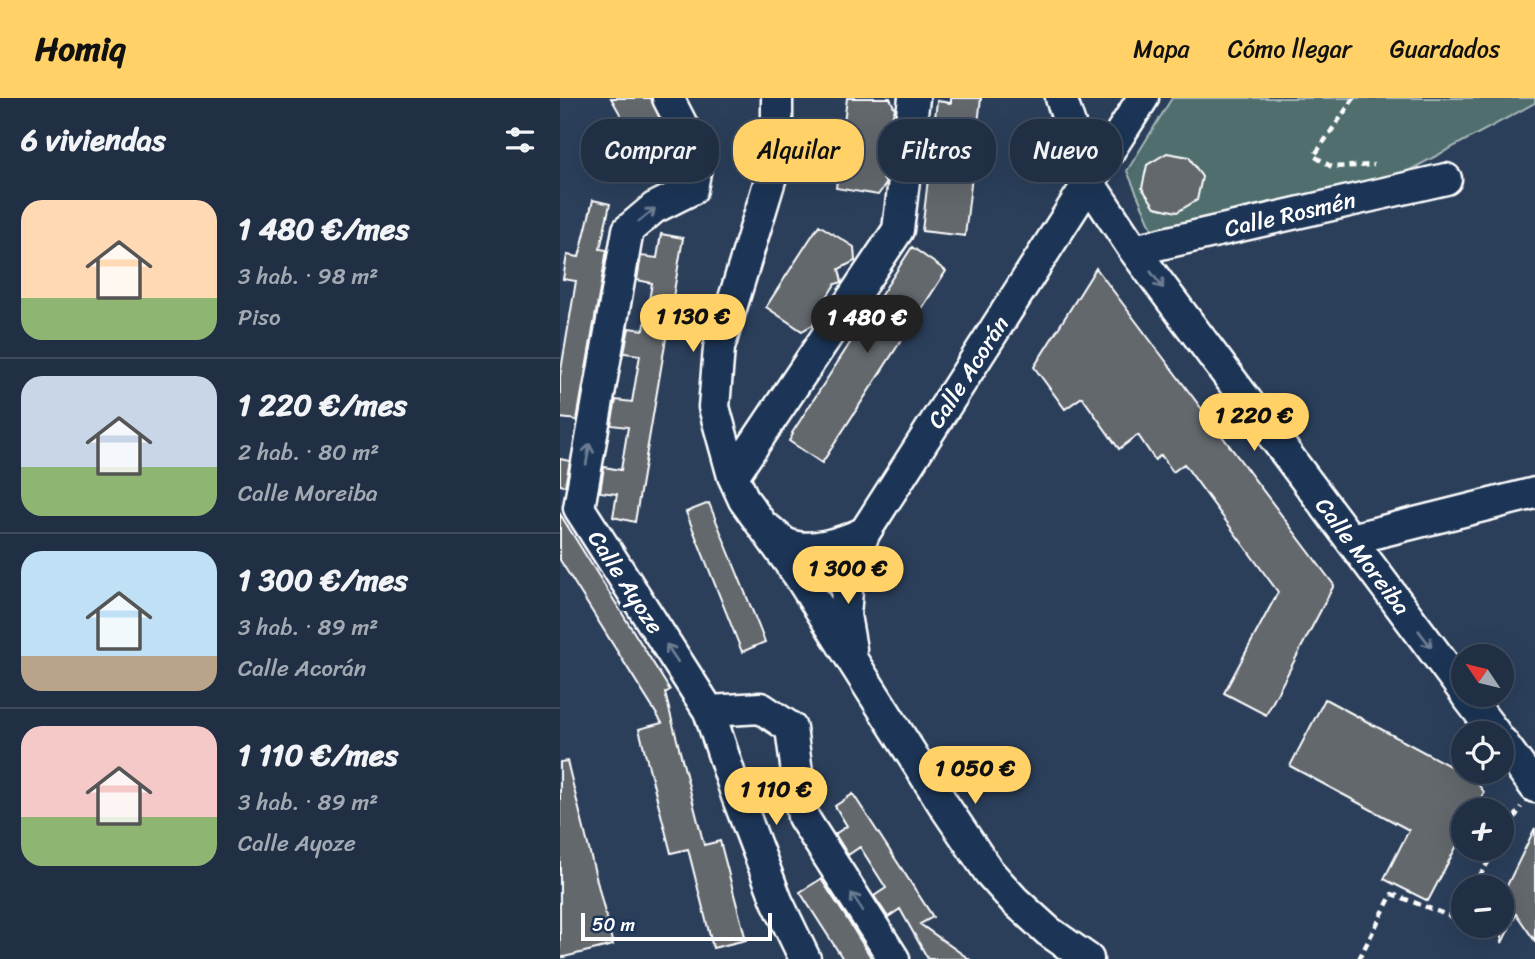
<!DOCTYPE html>
<html lang="es">
<head>
<meta charset="utf-8">
<style>
  :root { --surface:#202f44; --page:#28374b; --text:#f1f3f6; --muted:#a2a9b2; --line:#3d4a5d; --accent:#ffd166 }
  body { margin:0; font-family:Sriracha,sans-serif; background:var(--page); color:var(--text); height:100vh; display:flex; flex-direction:column; font-size:26px; white-space:nowrap }
  * { box-sizing:border-box; margin:0 }
  p { font-size:23px; color:var(--muted) }
  .icon { flex:none; width:38px; height:38px; fill:none; stroke:currentColor; stroke-width:2; stroke-linecap:round; stroke-linejoin:round }
  .map { position:relative; flex:1; overflow:hidden }
  .drawer { display:flex; flex-direction:column; background:var(--surface); width:560px }
  .drawer>* { flex:none }
  .hud { position:absolute; left:21px; top:21px; width:665px; height:63px; display:flex; gap:14px }
  .needle { width:46px; rotate:305deg }
  .controls { position:absolute; left:891px; top:546px; display:grid; gap:14px }
  .controls a { display:grid; place-items:center; width:63px; height:63px; border-radius:50%; background:var(--surface); box-shadow:0 7px 28px #0002,0 0 0 2px var(--line); font-size:35px }
  .scale { position:absolute; left:21px; bottom:18px; width:191px; box-sizing:border-box; padding-left:7px; border:4px solid #fff; border-top:0; font-size:19px; line-height:24px; white-space:nowrap; color:#fff; -webkit-text-stroke:5px #1d3557; paint-order:stroke }
  .price { position:absolute; translate:-50% -60px; padding:0 16px; border-radius:24px; background:var(--accent); color:#111; font-size:23px; line-height:46px; filter:drop-shadow(0 2px 4px #0008) }
  .price::after { content:''; position:absolute; left:50%; top:42px; width:21px; height:16px; margin-left:-10px; background:inherit; clip-path:polygon(0 0,100% 0,50% 100%) }
  .price.active { background:#222; color:#fff }
  ul { padding:0; list-style:none }
  li { display:flex; align-items:center; gap:21px; height:175px; padding:0 21px }
  li+li { border-top:2px solid var(--line) }
  li span { display:grid; place-items:center; flex:none; width:196px; height:140px; border-radius:21px; color:#555 }
  li>.icon { margin-inline-start:auto }
  span .icon { width:84px; height:84px; fill:#fffc; stroke-width:1 }
  li b { font-size:30px }
  h2 { display:flex; justify-content:space-between; align-items:center; height:84px; padding:0 21px; font-size:30px }
  .tag { padding:0 24px; border-radius:28px; background:var(--surface); box-shadow:0 7px 28px #0002,0 0 0 2px var(--line); font-size:24px; line-height:63px }
  .tag.active { background:var(--accent); color:#111 }
  header { display:flex; align-items:center; gap:42px; box-sizing:border-box; height:98px; padding:0 35px; background:var(--accent); color:#111 }
  header strong { font-size:33px }
  nav { display:flex; gap:38px; margin-inline-start:auto; font-size:24px }
  main { display:flex; flex:1; min-height:0 }
  .map>svg:first-child { display:block }
  .green { fill:#4f6e6d; stroke:#a7b6b6; stroke-width:2 }
  .water { fill:#406888; stroke:#8ca4b8; stroke-width:2 }
  .building { fill:#63676d; stroke:#fff; stroke-width:2 }
  .lines { fill:none; stroke-linecap:round; stroke-linejoin:round }
  .minor-casing { stroke:#fff; stroke-width:35 }
  .path { stroke:#fff; stroke-width:4.5; stroke-dasharray:7 5; stroke-linecap:butt }
  .minor { stroke:#1d3557; stroke-width:30 }
  .oneway { stroke:#6c7c92 }
  .labels { text-anchor:middle; stroke-width:7; stroke-linejoin:round; paint-order:stroke }
  .street-label { font-size:23px; fill:#fff; stroke:#1d3557 }
</style>
</head>
<body>
<header>
<strong>Homiq</strong>
<nav><a>Mapa</a><a>Cómo llegar</a><a>Guardados</a></nav>
</header>
<main>
<section class="drawer">
<h2>6 viviendas<svg class="icon" aria-label="filters" viewBox="0 0 24 24"><path d="M4 7h16M4 17h16"/><circle cx="9" cy="7" r="2"/><circle cx="15" cy="17" r="2"/></svg></h2>
<ul>
<li><span style="background:linear-gradient(#ffd9b3 70%,#8fb573 0)"><svg class="icon" aria-label="home" viewBox="0 0 24 24"><path d="M3 11l9-7 9 7M6 9v11h12V9"/></svg></span><div><b>1 480 €/mes</b><p>3 hab. · 98 m²</p><p>Piso</p></div></li>
<li><span style="background:linear-gradient(#c9d6e8 65%,#8fb573 0)"><svg class="icon" aria-label="home" viewBox="0 0 24 24"><path d="M3 11l9-7 9 7M6 9v11h12V9"/></svg></span><div><b>1 220 €/mes</b><p>2 hab. · 80 m²</p><p>Calle Moreiba</p></div></li>
<li><span style="background:linear-gradient(#bfe0f5 75%,#b9a48a 0)"><svg class="icon" aria-label="home" viewBox="0 0 24 24"><path d="M3 11l9-7 9 7M6 9v11h12V9"/></svg></span><div><b>1 300 €/mes</b><p>3 hab. · 89 m²</p><p>Calle Acorán</p></div></li>
<li><span style="background:linear-gradient(#f6c9c9 65%,#8fb573 0)"><svg class="icon" aria-label="home" viewBox="0 0 24 24"><path d="M3 11l9-7 9 7M6 9v11h12V9"/></svg></span><div><b>1 110 €/mes</b><p>3 hab. · 89 m²</p><p>Calle Ayoze</p></div></li>
</ul>
</section>
<div class="map">
<svg width="975" height="861" viewBox="0 0 975 861">
  <rect width="100%" height="100%" fill="#2b3f5b"/>
  <filter id="ink" filterUnits="userSpaceOnUse"><feTurbulence type="fractalNoise" baseFrequency=".0143" numOctaves="2"/><feDisplacementMap in="SourceGraphic" scale="14" xChannelSelector="R" yChannelSelector="G"/><feConvolveMatrix kernelMatrix="1 2 1 2 8 2 1 2 1" color-interpolation-filters="sRGB"/></filter>
  <g filter="url(#ink)">
    <path class="green" d="M612 0H975V5L848 73 596 140 567 73Z"/>
    <path class="water" d="M191 25 196 29 191 58 185 60C178 47 178 34 191 25Z"/>
    <path class="building" d="M51 0H91L111 45 85 60Z
      M287 0H330L335 11 329 27 332 38 322 43 329 60 325 65 323 80 326 86 318 97 276 90Z
      M391 0H421L405 138 362 133 377 3 391 5Z
      M607 55 629 59 642 79 637 102 617 114 595 109 582 90 587 67Z
      M33 102 50 106 40 151 47 152 17 322 0 320V278L16 183 3 181 7 157 19 159Z
      M259 127 294 149 295 163 279 171 282 184 275 186 267 199V206L257 209 254 226 242 233 206 209Z
      M101 136 123 140 75 424 53 419 57 396 40 394 44 369 61 372 68 329 51 327 56 302 72 304 80 257 64 255 69 230 84 232 92 185 77 182 81 158 97 160Z
      M352 149 386 173 262 365 229 343 233 336 232 335Z
      M536 170 774 487 706 617 664 595 718 494 624 366 613 374 601 357 595 362 578 337 559 351 522 299 505 311 474 269Z
      M0 361 10 363 5 388 0 387Z
      M149 405 205 544 182 554 126 414Z
      M0 416 110 592 105 595 144 747 160 743 186 842 153 850 128 751 111 755 79 631 102 625 0 462Z
      M765 601 914 681 924 694 915 712H903V736L868 803 824 781 849 732 730 668Z
      M7 663 53 847 0 860V664Z
      M293 696 373 819 360 826 409 861H368L340 811 328 819 314 798 326 790 300 749 288 757 275 736 287 728 275 708Z
      M975 730V843L956 816 942 845V798Z
      M261 781 284 816 312 861H283L240 794Z"/>
    <g class="lines">
      <g class="minor-casing">
        <path id="minor" d="M108 0 138 58 132 91 94 110 68 132 19 410 149 613 177 698 217 803 245 861
          M217 0V59L159 250 154 309 173 378 184 402 239 478 385 709 429 774 454 802 488 833 528 861
          M501 0 530 86 574 152 903 592
          M574 152 886 81
          M173 378 338 132 354 0
          M209 432C214 436 221 443 227 446 250 456 284 444 305 434
          M791 441 975 395
          M291 551 285 517 289 469 305 434 583 0
          M906 597 935 635
          M149 613 201 610 231 630 243 719 334 861
          M942 644 975 689"/>
      </g>
      <path class="path" d="M794 0 754 58 772 69 814 67
        M942 741 961 709
        M913 789 936 751
        M799 861 832 796 895 820 903 807"/>
      <use href="#minor" class="minor"/>
    </g>
    <defs><path id="oneway-shaft" d="M-6 0H5M1.5-3L5.5 0L1.5 3" fill="none" stroke-width="1.6" stroke-linecap="round" stroke-linejoin="round" transform="scale(1.75)"/></defs>
    <g class="oneway">
      <use href="#oneway-shaft" transform="translate(87 117) rotate(-39)"/>
      <use href="#oneway-shaft" transform="translate(597 182) rotate(53)"/>
      <use href="#oneway-shaft" transform="translate(28 356) rotate(-80)"/>
      <use href="#oneway-shaft" transform="translate(865 541) rotate(53)"/>
      <use href="#oneway-shaft" transform="translate(112 555) rotate(-123)"/>
      <use href="#oneway-shaft" transform="translate(297 804) rotate(-123)"/>
    </g>
  </g>
  <g class="labels">
    <g class="street-label">
      <text transform="translate(730 116) rotate(-13)" y="8">Calle Rosmén</text>
      <text transform="translate(408 274) rotate(-57)" y="8">Calle Acorán</text>
      <text transform="translate(803 458) rotate(53)" y="8">Calle Moreiba</text>
      <text transform="translate(66 484) rotate(57)" y="8">Calle Ayoze</text>
    </g>
  </g>
</svg>
<div class="controls">
<a><svg class="needle" viewBox="-14 -14 28 28"><path d="M0-13l5 13h-10z" fill="#e53935"/><path d="M0 13l5-13h-10z" fill="#a2a9b2"/></svg></a>
<a><svg class="icon" aria-label="locate" viewBox="0 0 24 24"><circle cx="12" cy="12" r="6"/><path d="M12 2v4M12 18v4M2 12h4M18 12h4"/></svg></a>
<a>+</a>
<a>−</a>
</div>
<div class="scale">50 m</div>
<b class="price" style="left:133px;top:256px">1 130 €</b>
<b class="price active" style="left:307px;top:257px">1 480 €</b>
<b class="price" style="left:694px;top:355px">1 220 €</b>
<b class="price" style="left:288px;top:508px">1 300 €</b>
<b class="price" style="left:415px;top:708px">1 050 €</b>
<b class="price" style="left:216px;top:729px">1 110 €</b>
<div class="hud">
<a class="tag">Comprar</a>
<a class="tag active">Alquilar</a>
<a class="tag">Filtros</a>
<a class="tag">Nuevo</a>
</div>
</div>
</main>
</body>
</html>
